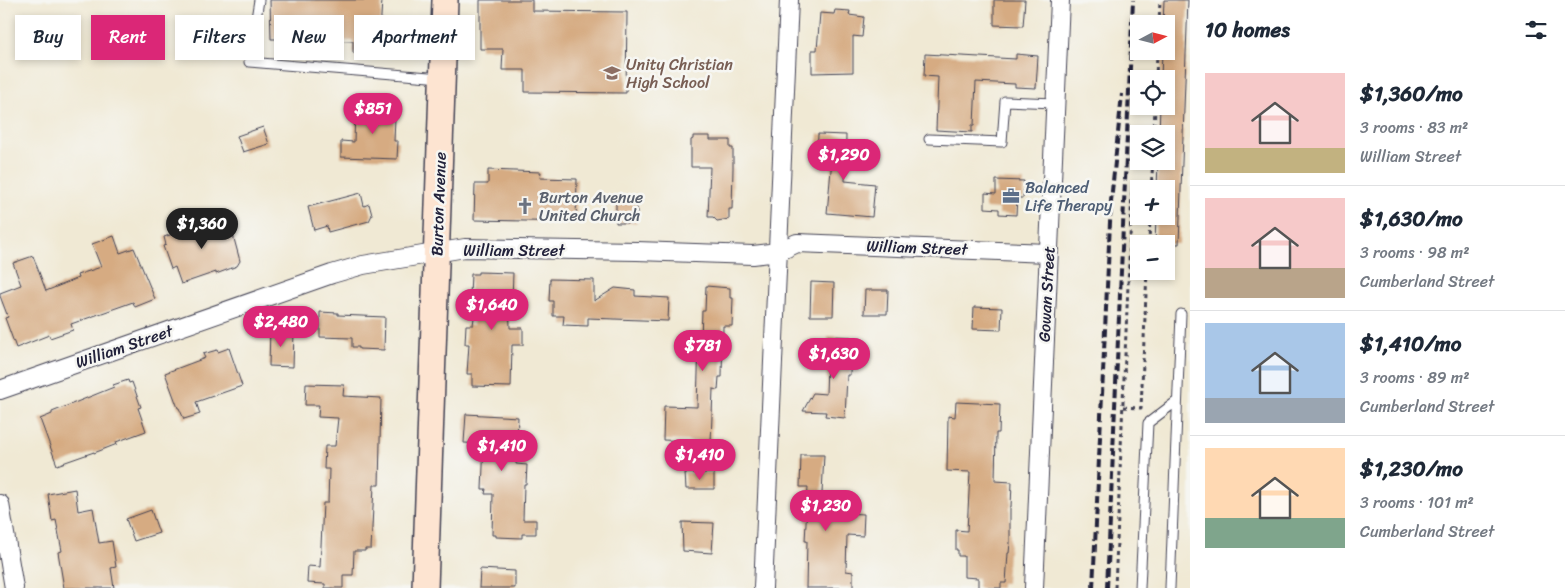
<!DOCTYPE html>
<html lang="en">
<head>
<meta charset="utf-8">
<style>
  :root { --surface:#fff; --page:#f6f6f7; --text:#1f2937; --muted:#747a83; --line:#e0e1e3; --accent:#db2777 }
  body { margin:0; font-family:Sriracha,sans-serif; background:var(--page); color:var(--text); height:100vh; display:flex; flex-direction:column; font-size:19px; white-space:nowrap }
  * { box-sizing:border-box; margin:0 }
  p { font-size:16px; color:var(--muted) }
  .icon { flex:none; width:28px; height:28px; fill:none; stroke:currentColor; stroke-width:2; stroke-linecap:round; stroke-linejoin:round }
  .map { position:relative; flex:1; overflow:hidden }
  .drawer { display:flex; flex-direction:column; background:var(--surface); width:375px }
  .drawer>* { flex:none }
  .hud { position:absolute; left:15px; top:15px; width:475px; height:45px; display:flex; gap:10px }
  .needle { width:32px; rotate:83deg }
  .buttons { position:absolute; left:1130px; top:15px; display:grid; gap:10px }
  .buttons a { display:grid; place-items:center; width:45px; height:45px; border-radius:0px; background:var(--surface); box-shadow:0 2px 8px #0003; font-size:25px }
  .price { position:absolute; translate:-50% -42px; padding:0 11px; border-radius:18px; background:var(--accent); color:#fff; font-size:16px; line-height:32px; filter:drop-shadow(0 1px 2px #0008) }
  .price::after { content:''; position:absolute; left:50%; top:30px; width:15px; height:11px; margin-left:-8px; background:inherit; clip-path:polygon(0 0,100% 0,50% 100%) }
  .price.active { background:#222; color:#fff }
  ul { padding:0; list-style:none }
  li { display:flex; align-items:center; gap:15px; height:125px; padding:0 15px }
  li+li { border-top:1px solid var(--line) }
  li span { display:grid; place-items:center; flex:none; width:140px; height:100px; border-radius:0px; color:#555 }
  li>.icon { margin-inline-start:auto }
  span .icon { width:60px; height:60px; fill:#fffc; stroke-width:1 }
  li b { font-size:21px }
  h2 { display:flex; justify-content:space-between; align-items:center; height:60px; padding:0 15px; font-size:21px }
  .chip { padding:0 18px; border-radius:0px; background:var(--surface); box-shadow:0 2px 8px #0003; font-size:18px; line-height:45px }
  .chip.active { background:var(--accent); color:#fff }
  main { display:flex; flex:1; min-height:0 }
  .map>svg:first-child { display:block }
  .building { fill:#d6ab82 }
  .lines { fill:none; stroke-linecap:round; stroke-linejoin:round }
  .service-casing { stroke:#414052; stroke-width:11 }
  .minor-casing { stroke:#414052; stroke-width:20 }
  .secondary-casing { stroke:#414052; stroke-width:28 }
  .path { stroke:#414052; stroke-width:3; stroke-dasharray:4 4; stroke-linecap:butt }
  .service { stroke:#fff; stroke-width:9 }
  .minor { stroke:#fff; stroke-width:18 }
  .secondary { stroke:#fde4d1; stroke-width:25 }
  .rail { stroke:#22223b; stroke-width:4; stroke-dasharray:8 4; stroke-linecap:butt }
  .labels { text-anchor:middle; stroke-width:5; stroke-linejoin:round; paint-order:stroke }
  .education-label { font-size:16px; fill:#785e54; stroke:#f6f6f2; text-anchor:start }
  .service-label { font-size:16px; fill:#4e5e75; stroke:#f6f6f2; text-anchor:start }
  .worship-label { font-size:16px; fill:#5b616d; stroke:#f6f6f2; text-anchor:start }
  .street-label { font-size:16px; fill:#22223b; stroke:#f6f6f2 }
</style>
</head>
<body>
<main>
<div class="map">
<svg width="1190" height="588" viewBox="0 0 1190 588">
  <rect width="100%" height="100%" fill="#f6f6f2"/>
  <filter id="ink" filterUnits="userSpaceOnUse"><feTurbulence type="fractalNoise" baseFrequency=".02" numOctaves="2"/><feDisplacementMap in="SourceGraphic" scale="10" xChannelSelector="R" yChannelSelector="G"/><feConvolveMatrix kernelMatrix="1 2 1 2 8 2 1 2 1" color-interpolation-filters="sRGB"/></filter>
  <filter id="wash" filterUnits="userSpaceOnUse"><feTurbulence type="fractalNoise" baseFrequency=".0096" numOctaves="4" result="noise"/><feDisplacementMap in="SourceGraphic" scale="20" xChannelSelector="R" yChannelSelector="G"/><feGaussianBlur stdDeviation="1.12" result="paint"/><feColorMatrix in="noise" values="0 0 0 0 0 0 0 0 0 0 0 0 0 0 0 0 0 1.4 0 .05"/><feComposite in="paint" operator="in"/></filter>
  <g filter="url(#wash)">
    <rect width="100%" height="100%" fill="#f0e9d4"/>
    <g id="blocks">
      <path class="building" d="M270 0H382L379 49 374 48V54L353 53V41L320 40V48L285 47 286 39H271Z
        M480 0H532V11L627 12 626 93 525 92V70H502L503 49H480Z
        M994 0H1025L1023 26 994 25Z
        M1164 0H1188L1179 244H1155L1156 216H1166V189H1157L1158 161H1166V134H1159L1160 106H1166V79H1161L1162 51H1166V24H1163Z
        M835 10 850 11 849 15 864 17 862 37 853 36V72L812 73V50H817L820 13 834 14Z
        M925 54 1016 59V54L1038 56 1036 88 1015 87V84L976 82 974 125H972V132L936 130 938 77 924 76Z
        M367 107H393L392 118H395L394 141H398L397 159 341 157V141L354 142 355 110H367Z
        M263 127 269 144 243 152 237 136Z
        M818 134 846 135 845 181 875 184 872 217 827 213 832 159 817 158Z
        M693 136H710V140H730V148H733V168L732 209H729V219L717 221 713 217H708L710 167H691V140L693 139Z
        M488 170 541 172 540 178 577 179 576 222 474 220 475 184H488Z
        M996 180 1024 181 1023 198H1017L1016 215 999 214V209L985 208V193L996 194Z
        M361 193 364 206 369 204 372 215 369 221 328 232 327 226 314 230 308 207Z
        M616 197H637V223H616Z
        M222 216 230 236 233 235 240 261 237 266 216 274V272L181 284 175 267 171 269 163 246 166 245 164 237Z
        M114 236 120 253 134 248 155 299 135 307 133 302 71 324 73 330 50 338 49 335 16 348 5 318 8 317 0 296V293L21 285 13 263 33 256 46 291 78 278 77 275 101 267 92 244Z
        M478 272 513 273 512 299H509L510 328H523V345H512L511 387 472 386V374H467L469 344H465L466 325H473L477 296 470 295 471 274H478Z
        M550 279 594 280V301L615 288 635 290V296L669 298 668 321 588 318V326L563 325 564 316H553V301H549Z
        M811 282 834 283 833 316H810Z
        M706 286 730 288V298H733L732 326H723L722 377H719L718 390 713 389 711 442 663 440 664 406 697 407 699 339H701L702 311H705Z
        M865 290H888L887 314H864Z
        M974 307 1002 308 1001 330 973 329Z
        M320 312 338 313V315L385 317 384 350 359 349V347H352V338L320 337Z
        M270 328 290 329V331H294L293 367 269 366Z
        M828 336 851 337 850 375H847L845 418 825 416 826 412 803 411 813 393 826 394Z
        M229 348 242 386 196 402 200 414 184 419 179 408H178L165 373 205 358 203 354 217 350 218 352Z
        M128 380 129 383 132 382 141 407 138 408 146 431 116 442 117 444 94 453V452L57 465 40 419 52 414V412L114 387 113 385Z
        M306 384 344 385 343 396 381 398 379 485H374L371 549H365V551H354L353 575H343V588H325V584L307 583 308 566 320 567 323 503H328L329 469H324L325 446H335L338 418 318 417 319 405H305Z
        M956 402 1000 404 999 433H996L995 481 1012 482 1011 507H1010V543L1009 553H1008L1006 583H1001V588H978V578L964 577V556H958V550H956V530L967 531 970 472 947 471 948 416 955 417Z
        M466 414 518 417 516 464 527 465 526 484H524L523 520H536V534H522V538L496 537V535H492L493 494H485L486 489H482L484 444 464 443Z
        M801 455H824L821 512 864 514 863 536 847 535 846 571 853 572V588H806L807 541H805L808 487H800Z
        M685 473H714V489H686Z
        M75 489 78 511 93 508 99 543 112 541 116 567 111 568 114 588H64L58 552 62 551 56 520 52 521 48 494Z
        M151 510 159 533 134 541 126 519Z
        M682 522 714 523 712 553 683 551Z
        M480 569 515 571V588H479Z"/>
    </g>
  </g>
  <g filter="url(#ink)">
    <use href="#blocks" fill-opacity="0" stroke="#414052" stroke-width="1"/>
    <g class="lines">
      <g class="service-casing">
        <path id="service" d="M259 0 249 62 441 78
          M929 139 1002 142 1005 101 1055 103
          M1140 588 1148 423 1177 401
          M1170 588 1181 314"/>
      </g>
      <g class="minor-casing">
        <path id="minor" d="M0 390 332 274 363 265 465 248 637 251 753 255 778 252 797 243 1048 253
          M0 504 14 588
          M763 588 789 0
          M1034 588 1060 0"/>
      </g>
      <g class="secondary-casing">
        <path id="secondary" d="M425 588 445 0"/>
      </g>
      <path class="path" d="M1159 24 1160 0
        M1156 79 1157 51
        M1154 134 1155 106
        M1151 189 1153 161
        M1149 244 1150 216
        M1123 407 1141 408 1147 271
        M1115 588 1132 192"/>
      <use href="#service" class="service"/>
      <use href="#minor" class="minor"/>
      <use href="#secondary" class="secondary"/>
      <path class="rail" d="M1093 588 1111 201 1122 94
        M1107 588 1133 0"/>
    </g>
  </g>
  <defs>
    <g id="school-bare" transform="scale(1.35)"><path d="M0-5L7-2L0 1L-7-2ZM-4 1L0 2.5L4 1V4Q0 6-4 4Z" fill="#8d6e63" stroke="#f6f6f2" stroke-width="2.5" paint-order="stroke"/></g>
    <g id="office-bare" transform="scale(1.35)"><path d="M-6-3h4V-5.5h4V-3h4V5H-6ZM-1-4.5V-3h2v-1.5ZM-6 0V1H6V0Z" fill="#5c6f8a" stroke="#f6f6f2" stroke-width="2.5" paint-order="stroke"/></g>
    <g id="church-bare" transform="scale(1.35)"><path d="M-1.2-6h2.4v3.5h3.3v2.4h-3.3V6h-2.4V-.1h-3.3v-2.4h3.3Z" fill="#6b7280" stroke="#f6f6f2" stroke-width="2.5" paint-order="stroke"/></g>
  </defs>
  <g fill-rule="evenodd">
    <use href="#school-bare" x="612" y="73"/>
    <use href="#office-bare" x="1011" y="196"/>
    <use href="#church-bare" x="525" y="206"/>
  </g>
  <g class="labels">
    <g class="education-label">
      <text x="626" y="70">Unity Christian<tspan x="626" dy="18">High School</tspan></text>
    </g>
    <g class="service-label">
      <text x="1025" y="193">Balanced<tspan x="1025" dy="18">Life Therapy</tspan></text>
    </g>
    <g class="worship-label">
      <text x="539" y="203">Burton Avenue<tspan x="539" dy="18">United Church</tspan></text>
    </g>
    <g class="street-label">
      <text transform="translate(438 204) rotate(-88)" y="6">Burton Avenue</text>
      <text transform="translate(917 247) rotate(2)" y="6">William Street</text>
      <text x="514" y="256">William Street</text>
      <text transform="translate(1046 294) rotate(-87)" y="6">Gowan Street</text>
      <text transform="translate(124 346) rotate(-19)" y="6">William Street</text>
    </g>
  </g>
</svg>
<div class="buttons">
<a><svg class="needle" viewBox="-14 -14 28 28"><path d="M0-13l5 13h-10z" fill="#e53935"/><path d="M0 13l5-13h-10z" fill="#747a83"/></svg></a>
<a><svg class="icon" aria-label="locate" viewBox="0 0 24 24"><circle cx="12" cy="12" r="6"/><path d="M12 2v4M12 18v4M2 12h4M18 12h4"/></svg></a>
<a><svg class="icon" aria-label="layers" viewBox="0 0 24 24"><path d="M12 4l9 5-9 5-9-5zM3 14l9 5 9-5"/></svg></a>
<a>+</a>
<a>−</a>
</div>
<b class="price" style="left:373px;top:135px">$851</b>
<b class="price" style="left:844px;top:181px">$1,290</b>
<b class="price active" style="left:202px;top:250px">$1,360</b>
<b class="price" style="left:492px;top:331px">$1,640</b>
<b class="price" style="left:281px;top:348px">$2,480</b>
<b class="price" style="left:703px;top:372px">$781</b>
<b class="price" style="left:834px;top:380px">$1,630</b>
<b class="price" style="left:502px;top:472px">$1,410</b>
<b class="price" style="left:700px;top:481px">$1,410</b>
<b class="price" style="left:826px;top:532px">$1,230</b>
<div class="hud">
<a class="chip">Buy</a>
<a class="chip active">Rent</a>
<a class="chip">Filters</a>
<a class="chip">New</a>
<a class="chip">Apartment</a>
</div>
</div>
<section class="drawer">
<h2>10 homes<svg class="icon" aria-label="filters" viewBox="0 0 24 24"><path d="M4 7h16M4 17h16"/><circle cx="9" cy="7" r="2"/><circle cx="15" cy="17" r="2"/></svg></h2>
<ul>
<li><span style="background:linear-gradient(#f6c9c9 75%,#c2b280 0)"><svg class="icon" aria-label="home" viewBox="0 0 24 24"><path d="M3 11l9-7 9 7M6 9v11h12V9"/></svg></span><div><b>$1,360/mo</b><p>3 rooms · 83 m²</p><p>William Street</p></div></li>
<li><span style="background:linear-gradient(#f6c9c9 70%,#b9a48a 0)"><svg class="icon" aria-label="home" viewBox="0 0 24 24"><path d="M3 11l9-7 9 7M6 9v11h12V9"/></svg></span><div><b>$1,630/mo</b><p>3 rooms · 98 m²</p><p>Cumberland Street</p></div></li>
<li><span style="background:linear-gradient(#a9c7e8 75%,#9aa5b1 0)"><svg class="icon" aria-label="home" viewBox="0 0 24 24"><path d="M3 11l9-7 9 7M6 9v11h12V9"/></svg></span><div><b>$1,410/mo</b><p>3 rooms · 89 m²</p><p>Cumberland Street</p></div></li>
<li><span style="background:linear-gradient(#ffd9b3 70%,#7fa58c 0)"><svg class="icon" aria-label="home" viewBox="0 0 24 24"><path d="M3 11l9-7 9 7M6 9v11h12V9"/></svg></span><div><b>$1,230/mo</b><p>3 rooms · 101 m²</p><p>Cumberland Street</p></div></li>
</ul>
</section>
</main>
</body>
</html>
